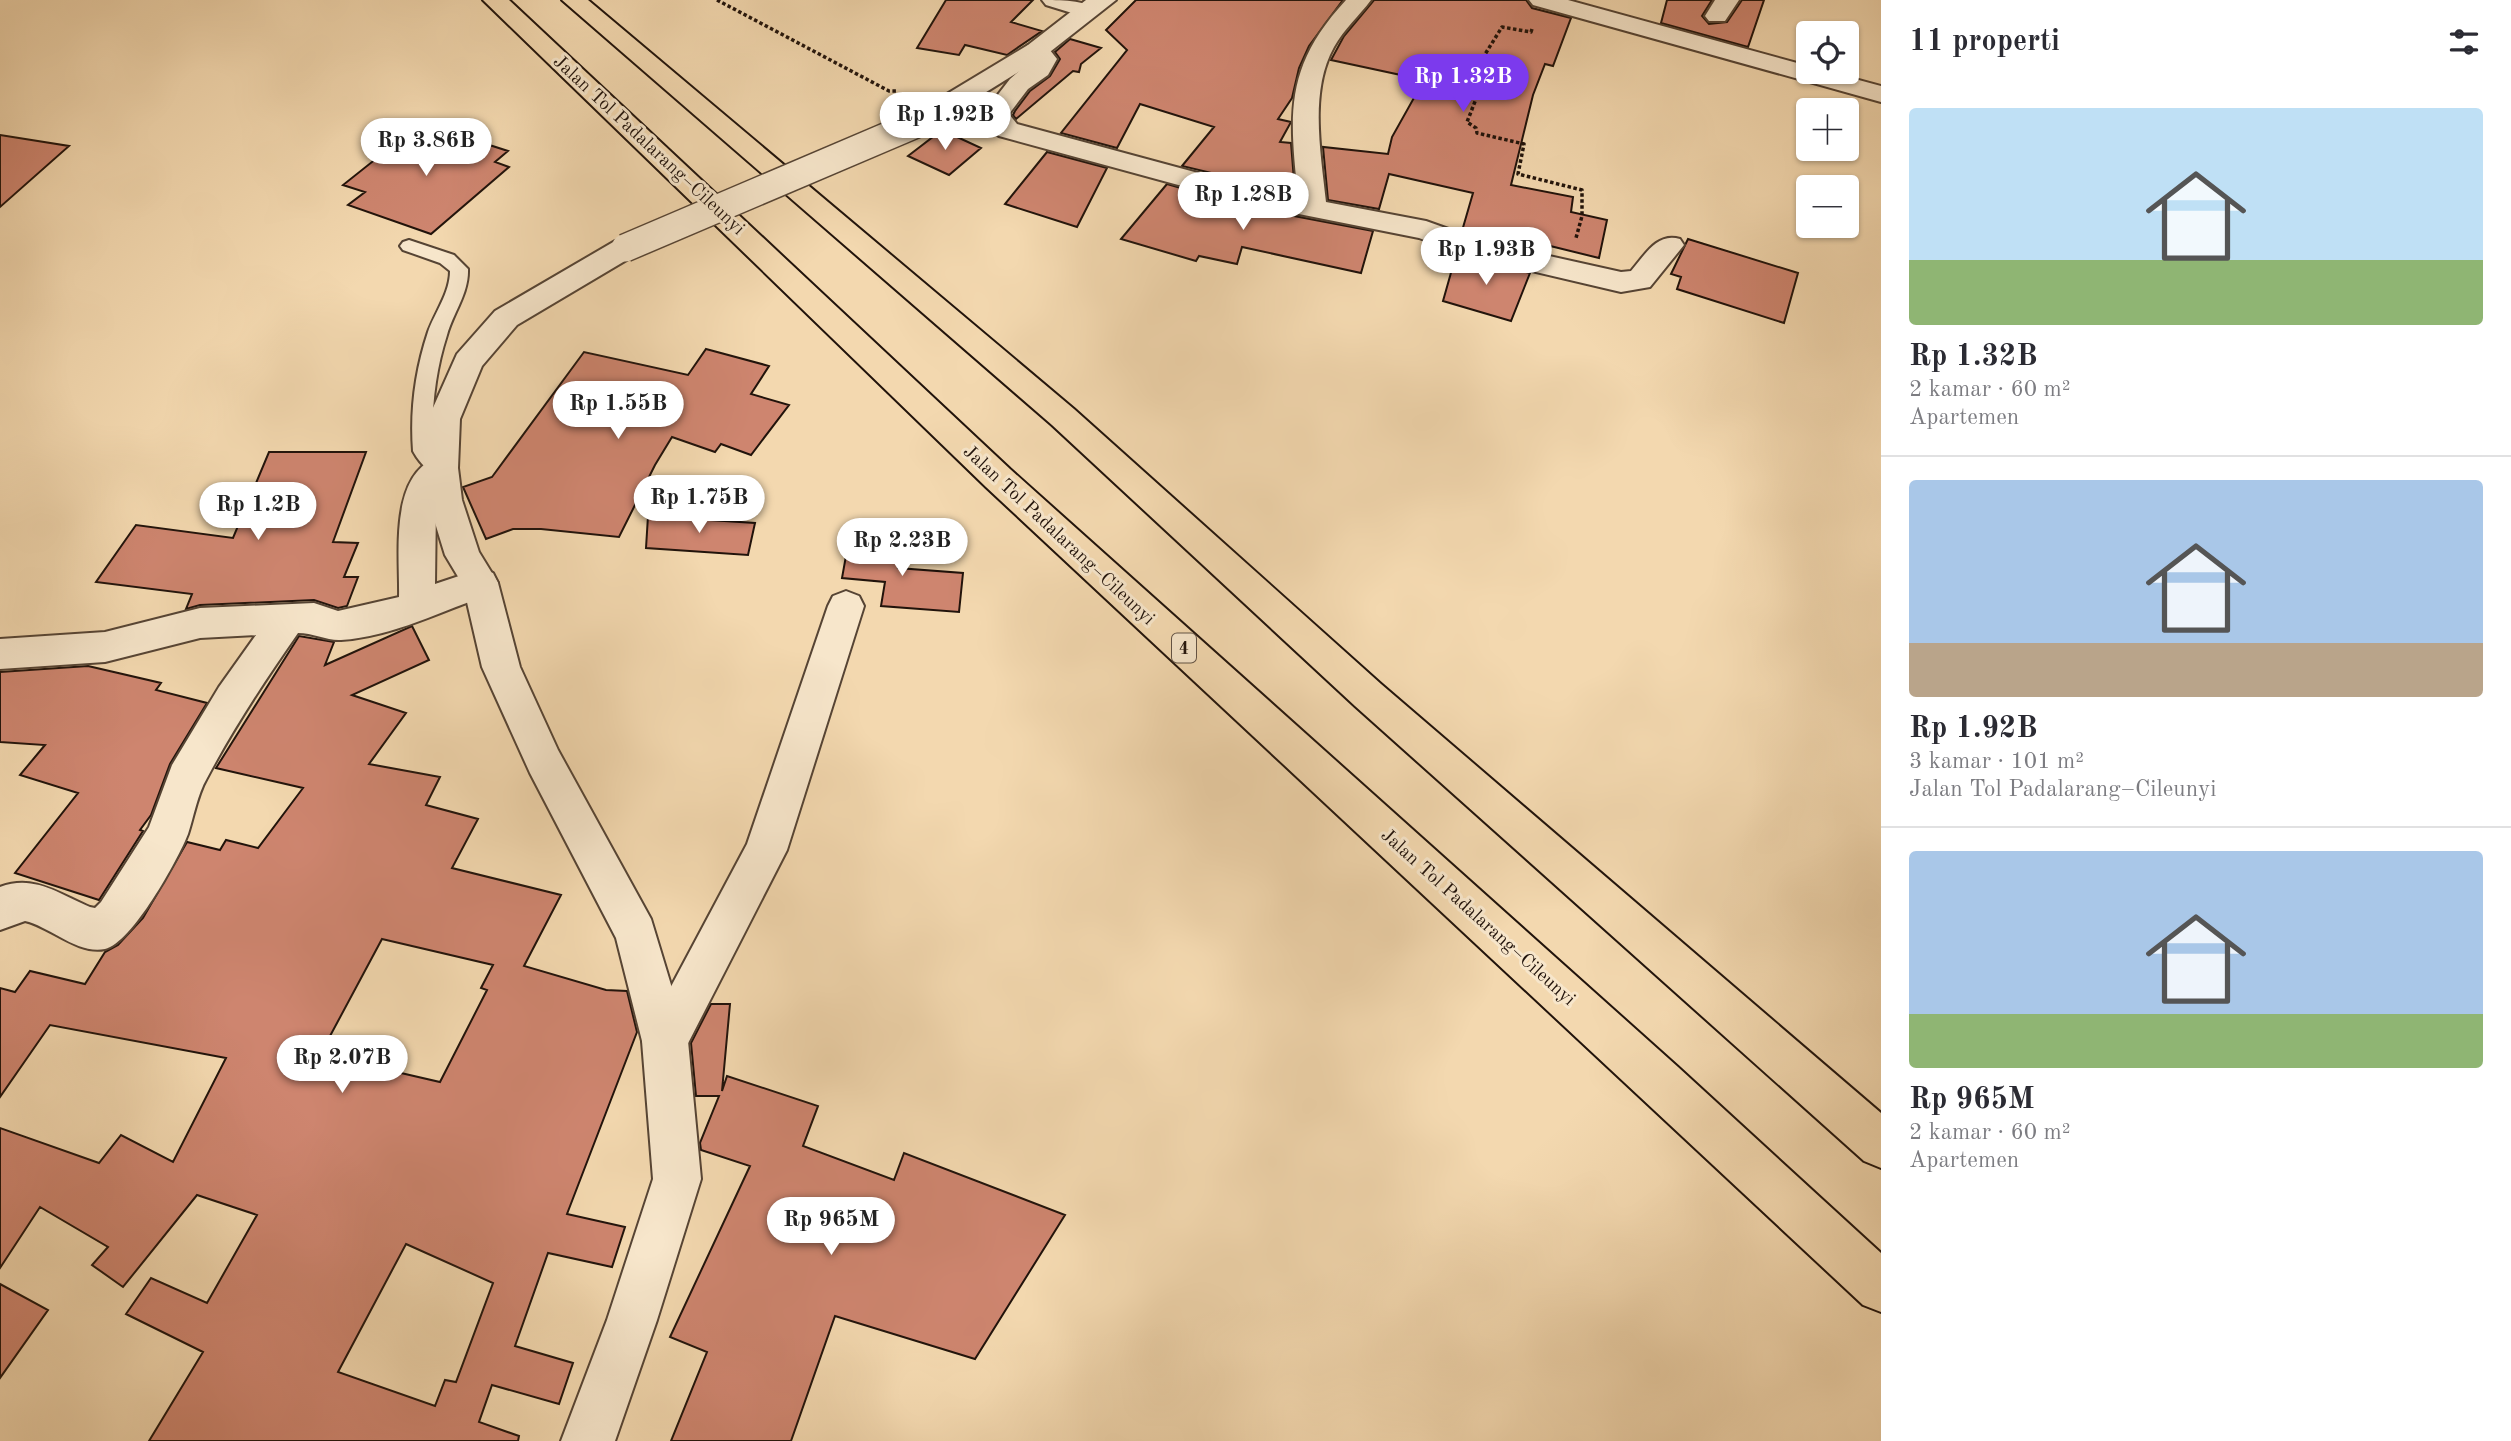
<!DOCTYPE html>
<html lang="id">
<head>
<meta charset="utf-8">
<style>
  :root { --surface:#fff; --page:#f7f7f7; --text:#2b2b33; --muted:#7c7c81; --line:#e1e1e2; --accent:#7c3aed }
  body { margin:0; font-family:"Old Standard TT",serif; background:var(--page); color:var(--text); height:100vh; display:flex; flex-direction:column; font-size:26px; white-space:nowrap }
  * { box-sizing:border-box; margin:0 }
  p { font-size:23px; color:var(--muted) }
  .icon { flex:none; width:38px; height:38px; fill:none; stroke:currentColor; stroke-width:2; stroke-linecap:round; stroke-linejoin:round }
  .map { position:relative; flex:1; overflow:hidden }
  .drawer { display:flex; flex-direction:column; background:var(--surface); width:630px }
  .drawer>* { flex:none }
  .controls { position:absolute; left:1796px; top:21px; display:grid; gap:14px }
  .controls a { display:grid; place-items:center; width:63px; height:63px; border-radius:7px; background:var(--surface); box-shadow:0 2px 5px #0004; font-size:35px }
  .price { position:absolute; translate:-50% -60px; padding:0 16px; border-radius:24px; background:#fff; color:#222; font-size:23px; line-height:46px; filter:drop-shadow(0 2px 4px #0008) }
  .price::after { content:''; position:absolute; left:50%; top:42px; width:21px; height:16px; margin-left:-10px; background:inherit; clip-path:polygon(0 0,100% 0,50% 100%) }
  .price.current { background:var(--accent); color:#fff }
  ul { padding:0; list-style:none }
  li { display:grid; align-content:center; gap:14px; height:371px; padding:0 28px }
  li+li { border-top:2px solid var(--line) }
  li span { display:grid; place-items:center; height:217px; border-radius:7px; color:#555 }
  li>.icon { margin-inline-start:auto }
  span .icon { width:126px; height:126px; fill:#fffc; stroke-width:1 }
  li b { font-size:30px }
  h2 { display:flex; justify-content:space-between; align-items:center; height:84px; padding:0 28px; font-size:30px }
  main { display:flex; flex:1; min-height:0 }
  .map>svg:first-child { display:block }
  .building { fill:#ce856f; stroke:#21130b; stroke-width:2; fill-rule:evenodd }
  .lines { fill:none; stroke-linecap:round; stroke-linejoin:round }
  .service-casing { stroke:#564434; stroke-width:4 }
  .minor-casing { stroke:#564434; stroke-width:4 }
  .tertiary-casing { stroke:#564434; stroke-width:4 }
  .motorway-casing { stroke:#21130b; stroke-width:4 }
  .path { stroke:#21130b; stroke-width:3.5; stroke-dasharray:3.5 2.5; stroke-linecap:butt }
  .service { fill:#f7e6cb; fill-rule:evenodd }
  .minor { fill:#f7e6cb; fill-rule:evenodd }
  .tertiary { fill:#f7e6cb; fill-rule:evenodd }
  .motorway { fill:#f3d8af; fill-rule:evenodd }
  .tertiary-bridge-casing { stroke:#564434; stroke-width:30; stroke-linecap:butt }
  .tertiary-bridge { stroke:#f7e6cb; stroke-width:27 }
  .labels { text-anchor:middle; stroke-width:6; stroke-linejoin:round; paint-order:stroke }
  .shield { fill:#f7e6cb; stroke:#615245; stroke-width:2 }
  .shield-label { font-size:18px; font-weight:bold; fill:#21130b }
  .street-label { font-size:19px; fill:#21130b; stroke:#f7e6cb }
</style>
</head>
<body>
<main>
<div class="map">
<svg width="1881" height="1441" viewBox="0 0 1881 1441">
  <rect width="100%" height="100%" fill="#f3d8af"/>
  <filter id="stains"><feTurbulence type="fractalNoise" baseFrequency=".00286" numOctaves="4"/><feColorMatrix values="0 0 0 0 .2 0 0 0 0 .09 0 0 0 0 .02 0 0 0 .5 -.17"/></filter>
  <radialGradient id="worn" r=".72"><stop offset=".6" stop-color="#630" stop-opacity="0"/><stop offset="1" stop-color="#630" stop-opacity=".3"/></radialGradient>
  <path class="building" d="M946 0H1033L1011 22 1042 31 1007 55 965 45 959 55 917 48Z
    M1136 0H1343L1309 46 1299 68 1292 98 1278 119 1291 122 1280 142 1291 143 1295 193 1182 166 1214 127 1140 104 1117 148 1061 133 1127 50 1106 30Z
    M1374 0H1526L1532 8 1571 18 1553 66 1545 64 1533 95 1511 185 1573 197 1571 212 1607 220 1599 258 1542 244 1539 251 1462 231 1473 193 1389 174 1379 209 1328 200 1323 147 1388 154 1392 137 1424 80 1331 60 1344 36Z
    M1667 0H1712L1702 16 1709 24 1727 22 1742 0H1764L1748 47 1661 23Z
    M1070 39 1101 48 1081 64 1079 72 1073 71 1016 119 1013 115 1015 111 1030 91 1050 76 1060 59 1055 52Z
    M421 123 508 151 495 162 509 167 431 234 348 205 365 192 343 185Z
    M942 130 981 148 949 175 908 156Z
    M0 135 69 146 0 207Z
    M1047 152 1107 168 1077 227 1005 204Z
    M1167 184 1247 207 1373 231 1361 273 1242 247 1237 264 1199 256 1196 261 1121 239Z
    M1688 239 1798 273 1784 323 1677 289 1681 277 1671 274Z
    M1456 255 1530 273 1511 321 1443 301Z
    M706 349 769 366 751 394 789 405 751 455 721 444 715 452 672 437 655 465 619 537 541 529H513L486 539 463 487 492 477 584 352 688 375Z
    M269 452H366L333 542 358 543 344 577H358L347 606 338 608 314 600 200 605 186 609 192 594 96 582 136 525 233 538Z
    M648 516 755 523 748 555 646 548Z
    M849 539 902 544 898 568 963 573 959 612 881 606 885 582 842 578Z
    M412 626 429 660 352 695 406 713 369 764 440 777 426 805 478 819 452 868 561 895 524 966 606 990 627 991 637 1032 567 1214 625 1227 612 1267 548 1253 515 1346 573 1363 559 1404 492 1385 479 1422 519 1436 518 1441H149L203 1352 126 1314 151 1278 207 1303 257 1215 197 1195 123 1287 92 1265 108 1247 40 1207 0 1268V1128L99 1163 121 1135 173 1162 226 1058 50 1025 0 1097V988L15 992 30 971 85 984 105 952 118 945 143 918 187 842 220 850 226 840 258 848 303 788 216 768 299 636 334 642 325 665ZM382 939 493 965 481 988 487 990 440 1082 323 1055 322 1051ZM406 1244 493 1283 456 1382 445 1380 435 1406 338 1372Z
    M88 666 161 683 156 690 207 703 170 764 151 815 140 830 143 831 99 900 15 873 78 793 20 775 45 745 0 742V672Z
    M711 1004H730L722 1091 727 1076 818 1106 803 1146 894 1180 904 1153 1065 1215 975 1359 835 1316 791 1441H671L707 1352 670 1337 750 1166 701 1150 700 1143 719 1096H696L691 1043Z
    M0 1284 48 1310 0 1378Z"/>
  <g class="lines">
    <g class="service-casing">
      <path id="service" d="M409 240 454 255 468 269C469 293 453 313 447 335 435 372 431 410 433 448L452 468 448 474C433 478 420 464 413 451 410 411 415 371 428 332 435 312 450 293 450 271L440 263 403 250 400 246 403 242Z"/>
    </g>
    <g class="minor-casing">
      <path id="minor" d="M1042 0C1058 0 1087 0 1097 10L1093 15 1085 17 1046 5Z
        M1346 0H1371C1359 16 1344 29 1334 47 1309 91 1321 154 1326 202L1426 221 1482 241 1621 272 1631 271C1645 255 1657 232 1680 239L1684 245 1650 287 1621 292 1464 255 1419 238 1248 204 999 136 991 131 983 114 1010 79 1032 60 1025 50 1028 45H1046L1057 59 1048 75 1028 89 1009 114 1017 124 1250 187 1298 196C1289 112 1285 66 1346 0Z
        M1529 0H1568L1808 66V72H1829L1881 86V102L1533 5Z
        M1715 0H1739L1725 21H1709L1705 16Z
        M441 456 453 459 458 468 436 503 435 584 480 569 493 573 498 583 493 593C444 610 392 637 341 640 328 641 313 633 298 633 265 680 234 727 207 778 197 795 194 816 188 834 178 860 132 943 105 949 78 955 49 926 25 921L0 930V887C34 874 59 894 90 907L95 908 101 902 149 827 172 765 219 687 256 635 200 638 105 662 0 669V639L105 632 200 608 314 603 338 611 399 597C400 554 388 472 441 456Z
        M846 591 859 596 864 606 787 850 681 1057 665 1064 649 1057 642 1041 747 844 828 606 833 596Z"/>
    </g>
    <g class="tertiary-casing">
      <path id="tertiary" d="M1086 0H1116L1046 55 925 130H907L903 124 907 118 1028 45Z
        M625 239 635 241 639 248 635 255 517 325 482 366 460 419 458 468 462 500 479 552 498 583 520 667 558 750 651 919 688 1041 701 1179 657 1320 615 1441H561L607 1320 653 1179 642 1041 616 938 530 773 482 667 463 585 445 555 428 500 424 468 428 419 457 354 495 311 615 241Z"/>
    </g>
    <g class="motorway-casing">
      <path id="motorway" d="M483 0H509L1010 469 1678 1067 1881 1253V1312L1863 1305 986 487Z
        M562 0H588L1074 409 1381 684 1881 1113V1168L1864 1161 1355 706 1052 425Z"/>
    </g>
    <path class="path" d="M717 0 889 91H896
      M1532 29 1531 32 1502 27 1479 64 1482 80 1471 91 1476 99 1467 122 1476 128 1477 133 1524 144 1518 174 1582 190V216L1576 238"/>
    <use href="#service" class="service"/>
    <use href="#minor" class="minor"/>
    <use href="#tertiary" class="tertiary"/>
    <use href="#motorway" class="motorway"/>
    <g class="tertiary-bridge-casing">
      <path id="tertiary-bridge" d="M625 248 916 124"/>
    </g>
    <use href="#tertiary-bridge" class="tertiary-bridge"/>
  </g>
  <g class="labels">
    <rect class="shield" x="1172" y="633.5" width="24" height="29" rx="5"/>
    <g class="shield-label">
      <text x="1184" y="654">4</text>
    </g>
    <g class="street-label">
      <text transform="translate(650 144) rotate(43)" y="7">Jalan Tol Padalarang–Cileunyi</text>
      <text transform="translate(1060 534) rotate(43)" y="7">Jalan Tol Padalarang–Cileunyi</text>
      <text transform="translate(1479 916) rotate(42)" y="7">Jalan Tol Padalarang–Cileunyi</text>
    </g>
  </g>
  <rect width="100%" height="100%" filter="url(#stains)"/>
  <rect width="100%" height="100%" fill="url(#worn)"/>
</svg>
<div class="controls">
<a><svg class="icon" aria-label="locate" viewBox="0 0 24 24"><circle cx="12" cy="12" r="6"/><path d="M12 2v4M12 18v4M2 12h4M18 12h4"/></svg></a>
<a>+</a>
<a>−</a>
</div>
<b class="price current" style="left:1463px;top:114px">Rp 1.32B</b>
<b class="price" style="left:945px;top:152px">Rp 1.92B</b>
<b class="price" style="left:426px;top:178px">Rp 3.86B</b>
<b class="price" style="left:1243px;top:232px">Rp 1.28B</b>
<b class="price" style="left:1486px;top:287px">Rp 1.93B</b>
<b class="price" style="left:618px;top:441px">Rp 1.55B</b>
<b class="price" style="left:699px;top:535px">Rp 1.75B</b>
<b class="price" style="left:258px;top:542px">Rp 1.2B</b>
<b class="price" style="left:902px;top:578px">Rp 2.23B</b>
<b class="price" style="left:342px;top:1095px">Rp 2.07B</b>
<b class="price" style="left:831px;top:1257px">Rp 965M</b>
</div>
<section class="drawer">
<h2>11 properti<svg class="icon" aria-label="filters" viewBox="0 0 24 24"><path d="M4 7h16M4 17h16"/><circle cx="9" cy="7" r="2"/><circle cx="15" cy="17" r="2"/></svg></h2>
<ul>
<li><span style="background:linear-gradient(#bfe0f5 70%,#8fb573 0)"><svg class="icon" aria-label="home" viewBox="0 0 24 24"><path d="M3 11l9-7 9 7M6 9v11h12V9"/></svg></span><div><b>Rp 1.32B</b><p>2 kamar · 60 m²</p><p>Apartemen</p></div></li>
<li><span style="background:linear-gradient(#a9c7e8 75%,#b9a48a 0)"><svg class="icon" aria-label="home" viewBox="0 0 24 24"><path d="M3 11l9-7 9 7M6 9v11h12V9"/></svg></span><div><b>Rp 1.92B</b><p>3 kamar · 101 m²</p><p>Jalan Tol Padalarang–Cileunyi</p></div></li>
<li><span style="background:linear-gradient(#a9c7e8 75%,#8fb573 0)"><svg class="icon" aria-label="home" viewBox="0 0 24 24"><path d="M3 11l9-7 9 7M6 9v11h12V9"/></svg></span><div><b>Rp 965M</b><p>2 kamar · 60 m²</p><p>Apartemen</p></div></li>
</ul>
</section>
</main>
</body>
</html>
